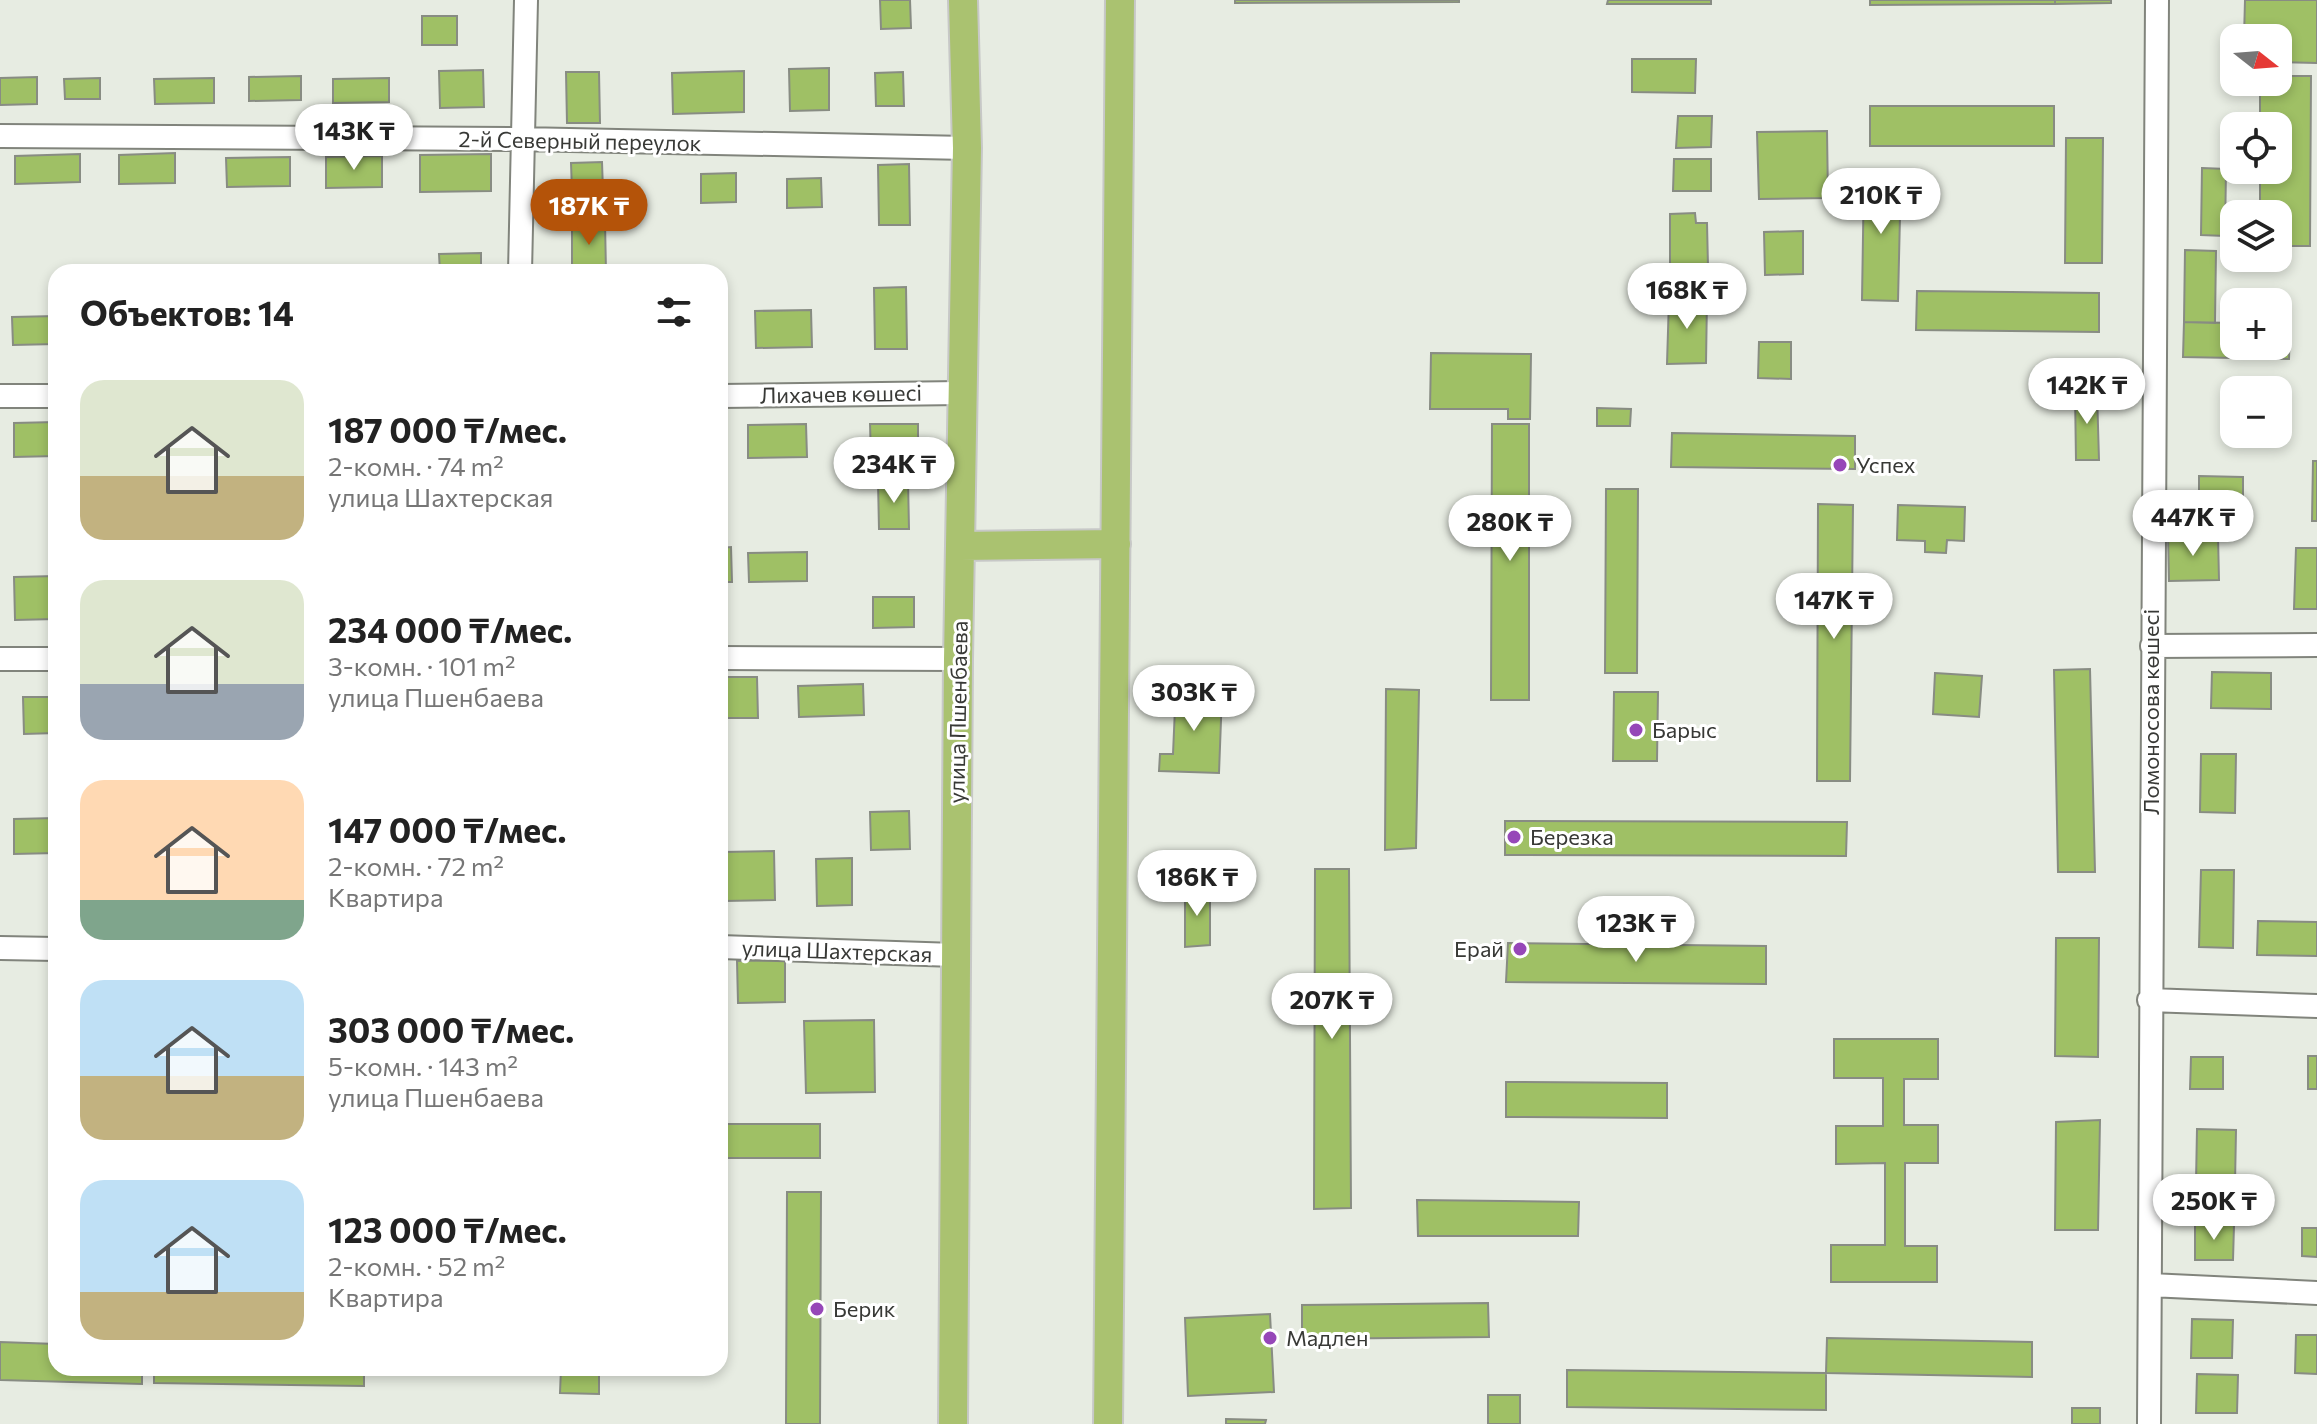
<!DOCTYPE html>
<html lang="ru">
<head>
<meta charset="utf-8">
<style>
  :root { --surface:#fff; --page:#f6f6f6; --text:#222; --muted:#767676; --accent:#b45309 }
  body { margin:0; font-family:Commissioner,sans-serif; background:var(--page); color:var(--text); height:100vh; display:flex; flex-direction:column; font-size:30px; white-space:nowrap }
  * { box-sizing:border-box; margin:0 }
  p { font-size:26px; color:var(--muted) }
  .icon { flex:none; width:44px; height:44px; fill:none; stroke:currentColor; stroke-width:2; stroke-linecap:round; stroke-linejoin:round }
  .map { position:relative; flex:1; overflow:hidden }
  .details { position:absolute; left:48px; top:264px; width:680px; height:1112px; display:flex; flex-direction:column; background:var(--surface); border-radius:24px; box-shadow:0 4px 12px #0003 }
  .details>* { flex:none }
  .needle { width:52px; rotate:107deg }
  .controls { position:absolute; left:2220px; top:24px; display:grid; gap:16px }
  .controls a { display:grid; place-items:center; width:72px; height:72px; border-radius:16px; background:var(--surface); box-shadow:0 4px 12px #0003; font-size:40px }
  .price { position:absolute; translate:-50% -68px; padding:0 18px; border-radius:28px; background:#fff; color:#222; font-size:26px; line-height:52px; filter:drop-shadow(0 2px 4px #0008) }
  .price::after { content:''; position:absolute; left:50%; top:48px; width:24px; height:18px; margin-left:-12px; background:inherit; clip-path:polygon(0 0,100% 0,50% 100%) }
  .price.current { background:var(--accent); color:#fff }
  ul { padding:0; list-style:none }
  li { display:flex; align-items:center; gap:24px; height:200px; padding:0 32px }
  li span { display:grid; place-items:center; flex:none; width:224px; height:160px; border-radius:24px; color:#555 }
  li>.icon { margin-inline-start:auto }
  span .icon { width:96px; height:96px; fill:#fffc; stroke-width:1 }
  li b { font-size:34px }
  h2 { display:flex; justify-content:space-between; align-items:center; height:96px; padding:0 32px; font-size:34px }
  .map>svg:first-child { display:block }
  .building { fill:#9fc065; stroke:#888c83; stroke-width:2 }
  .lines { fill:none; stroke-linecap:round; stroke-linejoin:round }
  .minor-casing { stroke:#81847c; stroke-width:26 }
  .major-casing { stroke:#c7c8c7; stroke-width:32 }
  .minor { stroke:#fff; stroke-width:22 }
  .major { stroke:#aac270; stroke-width:28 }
  .poi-dot { fill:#9647b8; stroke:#fff; stroke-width:3 }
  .labels { text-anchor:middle; stroke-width:6; stroke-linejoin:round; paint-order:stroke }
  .street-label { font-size:22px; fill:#383936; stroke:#fff }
  .poi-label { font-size:22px; fill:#383936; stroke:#fff; text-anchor:start }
</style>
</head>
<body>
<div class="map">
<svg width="2317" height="1424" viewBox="0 0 2317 1424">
  <rect width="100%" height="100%" fill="#e7ece2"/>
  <path class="building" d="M880 0H910L911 28 881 29Z
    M1235 0H1459V2L1235 3Z
    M1608 0H1711V4H1607Z
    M1870 0H2055V4L1870 5Z
    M2055 0H2111V3L2055 4Z
    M2245 0H2317V63L2278 62V38H2244Z
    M422 16H457V45H422Z
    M1632 59H1696L1695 93 1632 92Z
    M829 68V110L790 111 789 69Z
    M483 70 484 107 440 108 439 71Z
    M744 71V112L673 114 672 73Z
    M566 72H599L600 123H567Z
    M903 72 904 106H876L875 73Z
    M301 76V100L249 101V77Z
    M2278 76H2311L2310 246H2278V214H2260V170H2278V126H2260V82H2278Z
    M37 77V104L0 105V78Z
    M100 78V99H65L64 79Z
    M214 78V103L155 104 154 79Z
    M389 78V102L333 103V79Z
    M1870 106H2054V146H1870Z
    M1678 116H1712L1711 147 1676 148Z
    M1827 131 1828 198 1759 199 1757 132Z
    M2066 138H2103L2102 263H2065Z
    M175 153V183L119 184V155Z
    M80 154V182L15 184V156Z
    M491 154V191L420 192V155Z
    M382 156V187L326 188V157Z
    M290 157V186L227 187 226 158Z
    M1674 159H1711V191H1673Z
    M602 162 603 191H572L571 163Z
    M909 164 910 225H879L878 165Z
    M2202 168 2226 169 2225 236 2201 235Z
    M736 173V202L701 203V174Z
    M1864 173H1901L1898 301 1862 300Z
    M821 178 822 207 787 208V179Z
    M1695 213 1696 223H1707L1708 267H1696V273L1670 274V214Z
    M605 222 606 272H572V223Z
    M1803 231V274L1765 275 1764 232Z
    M2185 250 2216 251 2215 323 2184 322Z
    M481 253V272H440L439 254Z
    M906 287 907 349H875L874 288Z
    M1917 291 2099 293V332L1916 330Z
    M1707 298 1706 363 1667 364 1669 299Z
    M725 310V347H720V311Z
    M811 310 812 347 756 348 755 311Z
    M56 316V344L13 345 12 317Z
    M2184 322 2234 323V346H2278V324L2290 325 2289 359 2183 357Z
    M1759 342H1791V379L1758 378Z
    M1431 353 1531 354 1530 419H1508V409H1430Z
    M2075 392H2097L2099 460H2076Z
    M1597 408 1631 409 1630 426H1597Z
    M56 422V456L14 457V423Z
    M806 424 807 457 748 458V425Z
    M870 424H918V456L871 457Z
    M1492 424H1529V700H1491Z
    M1672 433 1855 436V469L1671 467Z
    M2313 461H2317V521H2312Z
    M2199 476 2243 477V503L2199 502Z
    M908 480 909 529H879L878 481Z
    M1606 489H1638L1637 673H1605Z
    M1818 504 1853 505 1850 781H1817Z
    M1898 505 1965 507 1964 541 1947 540 1946 553 1925 552V541L1897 540Z
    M2168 536H2218L2219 580 2169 581Z
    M731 547 732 582H720V548Z
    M2296 548H2317V609H2294Z
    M807 552V581L749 582 748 553Z
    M56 576V619L15 620 14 577Z
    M873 597H914V627L873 628Z
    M2090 669 2095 872H2058L2054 670Z
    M2212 672 2271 673V709L2211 708Z
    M1935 673 1982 676 1979 717 1933 714Z
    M720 677H757L758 718H720Z
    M863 684 864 715 799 717 798 686Z
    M1386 689 1419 690 1416 848 1385 850Z
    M1163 692 1222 694 1219 773 1159 771 1160 754H1173L1175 708 1162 707Z
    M1614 692H1658L1657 761H1613Z
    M23 697H56V733L24 734Z
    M2201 754H2236L2235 813 2200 812Z
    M909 811 910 849 871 850 870 812Z
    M56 818V853L14 854V819Z
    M1505 821 1847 822 1846 856 1505 855Z
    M774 851 775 900 724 901 723 852Z
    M1160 854 1192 856 1190 891H1158Z
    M852 858V905L817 906 816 859Z
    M1315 869H1349L1351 1208 1314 1209Z
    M2201 870H2234L2233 948 2199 947Z
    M1210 890V945L1185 947V891Z
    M2258 921 2317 922V956L2257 955Z
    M2056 938H2099L2098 1057 2055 1056Z
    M1508 943 1766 946V984L1506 982Z
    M785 960V1002L738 1003 737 961Z
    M874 1020 875 1092 806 1093 804 1021Z
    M1834 1039H1938V1079H1904V1125H1938V1163H1905V1246H1937V1282H1831V1245H1885V1163L1836 1164V1126H1883V1078H1834Z
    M2308 1056H2317V1089H2308Z
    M2191 1057H2223V1089H2190Z
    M1506 1082 1667 1083V1118L1506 1117Z
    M2100 1120 2098 1230H2055L2056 1122Z
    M720 1124H820V1158H720Z
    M2197 1129 2236 1130 2235 1184 2196 1183Z
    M787 1192H821L820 1424H786Z
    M1417 1200 1579 1202 1578 1236H1418Z
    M2195 1224 2234 1225 2233 1260H2195Z
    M2302 1228H2317V1257L2302 1256Z
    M1488 1303 1489 1337 1302 1339V1305Z
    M1270 1314 1274 1392 1188 1396 1185 1318Z
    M2192 1319 2233 1320 2232 1358H2191Z
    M2296 1335H2317V1374L2295 1373Z
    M1827 1338 2032 1342V1377L1826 1373Z
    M0 1342 56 1344V1368H142V1384L0 1380Z
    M154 1368H364V1386L154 1383Z
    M561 1368H599V1394L560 1393Z
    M1567 1370 1826 1373V1410L1567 1407Z
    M2197 1374 2238 1375 2237 1413H2196Z
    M1488 1395H1520V1424H1488Z
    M2072 1408H2100V1424H2072Z
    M1226 1419 1266 1420 1265 1424H1226Z"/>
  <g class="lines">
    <g class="minor-casing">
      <path id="minor" d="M0 136 521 139 967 148
        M520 272 526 0
        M0 396H56
        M720 396 961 393
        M2152 646 2317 645
        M720 658 958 659
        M0 659H56
        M720 947 955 955
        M0 948 56 949
        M2149 1000 2317 1006
        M2150 1285 2317 1293
        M2149 1424 2157 0"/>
    </g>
    <g class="major-casing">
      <path id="major" d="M960 546 1116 544
        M953 1424 958 659 967 148 963 0
        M1108 1424 1120 0"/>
    </g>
    <use href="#minor" class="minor"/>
    <use href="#major" class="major"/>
  </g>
  <g class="poi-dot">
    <circle cx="1840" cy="465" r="8"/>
    <circle cx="1636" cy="730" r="8"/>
    <circle cx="1514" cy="837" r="8"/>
    <circle cx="1520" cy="949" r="8"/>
    <circle cx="817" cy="1309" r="8"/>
    <circle cx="1270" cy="1338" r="8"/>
  </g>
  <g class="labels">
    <g class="street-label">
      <text transform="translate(580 141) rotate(1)" y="8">2-й Северный переулок</text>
      <text transform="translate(841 394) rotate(-1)" y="8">Лихачев көшесі</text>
      <text transform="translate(958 712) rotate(-89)" y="8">улица Пшенбаева</text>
      <text transform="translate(2151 712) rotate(-90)" y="8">Ломоносова көшесі</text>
      <text transform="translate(837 951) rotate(2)" y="8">улица Шахтерская</text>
    </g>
    <g class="poi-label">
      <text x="1856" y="473">Успех</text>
      <text x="1652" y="738">Барыс</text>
      <text x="1530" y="845">Березка</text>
      <text x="1504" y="957" text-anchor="end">Ерай</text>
      <text x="833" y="1317">Берик</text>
      <text x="1286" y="1346">Мадлен</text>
    </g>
  </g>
</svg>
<div class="controls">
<a><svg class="needle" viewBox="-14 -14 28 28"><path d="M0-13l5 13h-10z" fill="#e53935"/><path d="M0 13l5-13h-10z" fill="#767676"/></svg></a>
<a><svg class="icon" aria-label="locate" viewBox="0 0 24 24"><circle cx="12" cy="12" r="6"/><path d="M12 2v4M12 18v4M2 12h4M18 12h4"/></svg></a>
<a><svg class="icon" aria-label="layers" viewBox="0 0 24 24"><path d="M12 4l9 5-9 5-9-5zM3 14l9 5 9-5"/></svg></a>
<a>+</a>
<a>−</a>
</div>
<b class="price" style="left:354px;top:172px">143K ₸</b>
<b class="price" style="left:1881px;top:236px">210K ₸</b>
<b class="price current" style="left:589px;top:247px">187K ₸</b>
<b class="price" style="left:1687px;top:331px">168K ₸</b>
<b class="price" style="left:2087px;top:426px">142K ₸</b>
<b class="price" style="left:894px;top:505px">234K ₸</b>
<b class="price" style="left:2193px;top:558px">447K ₸</b>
<b class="price" style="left:1510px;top:563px">280K ₸</b>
<b class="price" style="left:1834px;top:641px">147K ₸</b>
<b class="price" style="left:1194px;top:733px">303K ₸</b>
<b class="price" style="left:1197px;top:918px">186K ₸</b>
<b class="price" style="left:1636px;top:964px">123K ₸</b>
<b class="price" style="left:1332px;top:1041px">207K ₸</b>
<b class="price" style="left:2214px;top:1242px">250K ₸</b>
<section class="details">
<h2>Объектов: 14<svg class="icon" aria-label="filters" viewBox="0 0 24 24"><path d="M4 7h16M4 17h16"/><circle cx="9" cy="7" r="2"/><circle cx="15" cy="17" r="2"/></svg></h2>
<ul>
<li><span style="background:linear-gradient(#dfe7d0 60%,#c2b280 0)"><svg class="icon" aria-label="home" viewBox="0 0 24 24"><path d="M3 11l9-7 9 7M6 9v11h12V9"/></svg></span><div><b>187 000 ₸/мес.</b><p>2-комн. · 74 m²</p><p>улица Шахтерская</p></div></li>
<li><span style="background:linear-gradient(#dfe7d0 65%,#9aa5b1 0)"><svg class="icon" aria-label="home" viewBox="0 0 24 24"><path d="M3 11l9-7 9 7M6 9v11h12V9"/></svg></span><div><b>234 000 ₸/мес.</b><p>3-комн. · 101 m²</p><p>улица Пшенбаева</p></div></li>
<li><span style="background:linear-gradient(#ffd9b3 75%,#7fa58c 0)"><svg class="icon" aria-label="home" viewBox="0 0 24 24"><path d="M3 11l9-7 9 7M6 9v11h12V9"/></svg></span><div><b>147 000 ₸/мес.</b><p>2-комн. · 72 m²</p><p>Квартира</p></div></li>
<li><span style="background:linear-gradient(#bfe0f5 60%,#c2b280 0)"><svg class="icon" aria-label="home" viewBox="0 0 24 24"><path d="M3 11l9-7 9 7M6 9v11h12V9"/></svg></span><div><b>303 000 ₸/мес.</b><p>5-комн. · 143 m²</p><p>улица Пшенбаева</p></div></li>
<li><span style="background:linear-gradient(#bfe0f5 70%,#c2b280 0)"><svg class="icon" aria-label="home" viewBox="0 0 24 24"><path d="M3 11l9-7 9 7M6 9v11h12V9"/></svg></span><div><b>123 000 ₸/мес.</b><p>2-комн. · 52 m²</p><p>Квартира</p></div></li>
</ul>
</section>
</div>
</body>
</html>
